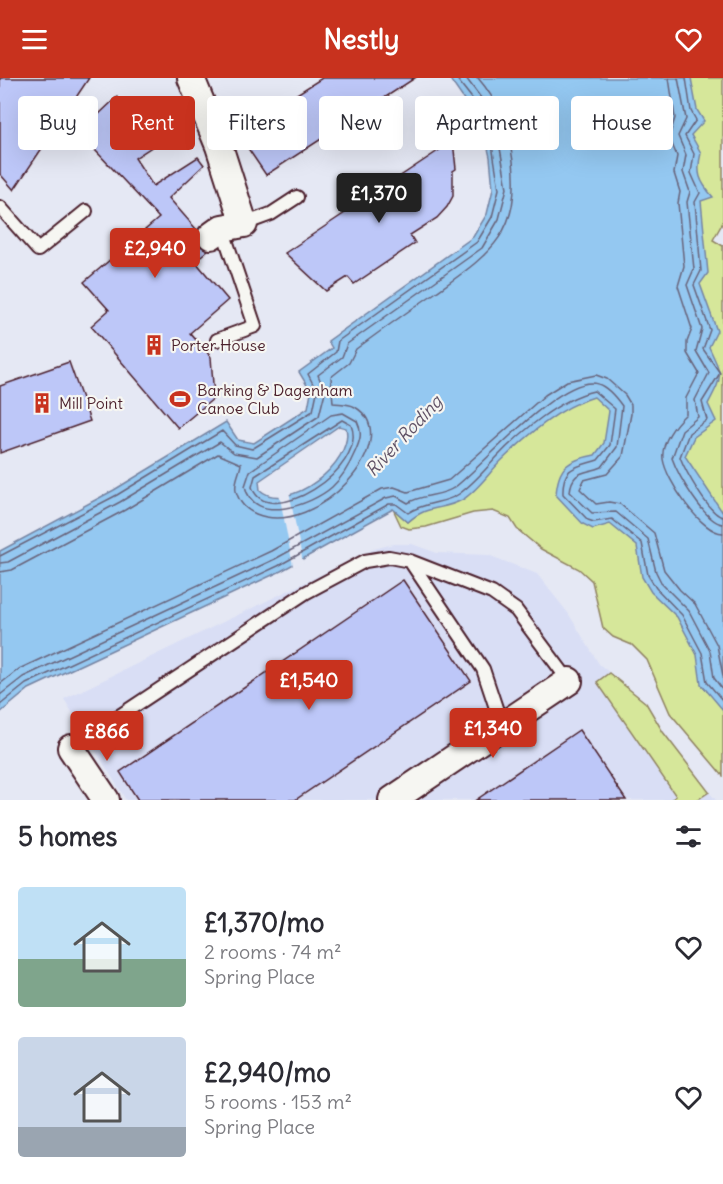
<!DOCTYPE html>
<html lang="en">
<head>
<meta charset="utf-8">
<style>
  :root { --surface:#fff; --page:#f7f7f7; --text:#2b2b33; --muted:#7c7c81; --accent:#c8321e }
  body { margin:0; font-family:Delius,sans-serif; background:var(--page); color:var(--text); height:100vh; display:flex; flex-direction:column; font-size:22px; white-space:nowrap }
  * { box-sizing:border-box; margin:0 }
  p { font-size:20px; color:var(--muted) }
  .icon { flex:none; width:33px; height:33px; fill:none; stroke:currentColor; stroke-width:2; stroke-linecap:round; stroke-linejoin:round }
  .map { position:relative; height:722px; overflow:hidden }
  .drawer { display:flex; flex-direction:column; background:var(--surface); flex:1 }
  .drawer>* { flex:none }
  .banner { position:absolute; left:18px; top:18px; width:687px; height:54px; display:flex; gap:12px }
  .price { position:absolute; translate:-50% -51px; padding:0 14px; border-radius:6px; background:var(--accent); color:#fff; font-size:20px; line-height:39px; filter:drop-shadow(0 2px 3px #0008) }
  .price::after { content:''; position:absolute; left:50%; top:36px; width:18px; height:14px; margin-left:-9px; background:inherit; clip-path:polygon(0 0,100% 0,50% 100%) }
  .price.active { background:#222; color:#fff }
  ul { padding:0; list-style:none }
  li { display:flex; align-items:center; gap:18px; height:150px; padding:0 18px }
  li span { display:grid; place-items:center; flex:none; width:168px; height:120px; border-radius:6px; color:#555 }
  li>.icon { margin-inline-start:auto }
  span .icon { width:72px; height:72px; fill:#fffc; stroke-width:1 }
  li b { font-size:26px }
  h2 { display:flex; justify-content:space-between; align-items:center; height:72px; padding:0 18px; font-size:26px }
  .chip { padding:0 21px; border-radius:6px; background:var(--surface); box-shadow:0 6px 24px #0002; font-size:21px; line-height:54px }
  .chip.active { background:var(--accent); color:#fff }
  header { display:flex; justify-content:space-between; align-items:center; height:78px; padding:0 18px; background:var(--accent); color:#fff; font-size:27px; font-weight:700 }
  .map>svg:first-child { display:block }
  .built { fill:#d9def5 }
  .green { fill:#d6e79a; stroke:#908362; stroke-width:1.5 }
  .water { fill:#94c8f1; stroke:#7684a2; stroke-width:1.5; fill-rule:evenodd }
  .pier { fill:#e5e8f4 }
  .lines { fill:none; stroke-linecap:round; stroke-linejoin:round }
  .shore { stroke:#68637a; stroke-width:1.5 }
  .building { fill:#bdc7f8; stroke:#4a1f2b; stroke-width:1.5 }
  .lane-casing { stroke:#4a1f2b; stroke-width:16 }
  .street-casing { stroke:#4a1f2b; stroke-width:30 }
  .lane { stroke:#f6f6f2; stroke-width:12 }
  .street { stroke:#f6f6f2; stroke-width:26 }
  .labels { text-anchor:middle; stroke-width:4.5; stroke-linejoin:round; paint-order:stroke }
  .poi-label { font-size:16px; fill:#4a1f2b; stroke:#f6f6f2; text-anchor:start }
  .water-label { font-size:18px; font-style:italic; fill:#605266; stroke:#f6f6f2 }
</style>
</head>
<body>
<header><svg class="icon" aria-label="menu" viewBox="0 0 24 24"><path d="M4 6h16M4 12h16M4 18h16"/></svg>Nestly<svg class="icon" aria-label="heart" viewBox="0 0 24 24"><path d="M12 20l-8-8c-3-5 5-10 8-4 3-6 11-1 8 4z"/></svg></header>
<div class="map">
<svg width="723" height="722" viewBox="0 0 723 722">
  <rect width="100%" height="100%" fill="#e5e8f4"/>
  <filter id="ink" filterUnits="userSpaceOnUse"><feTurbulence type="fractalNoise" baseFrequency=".0167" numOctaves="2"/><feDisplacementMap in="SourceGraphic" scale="12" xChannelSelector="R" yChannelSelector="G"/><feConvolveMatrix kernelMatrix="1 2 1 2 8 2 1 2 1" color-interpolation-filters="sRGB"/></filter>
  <g filter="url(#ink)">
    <path class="built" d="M393 466H412L437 475 488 477 537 496 568 535 599 586 646 625 663 654 697 701 716 722H126L64 621 374 471Z"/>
    <path class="green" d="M661 0H723V144L713 162 723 168V698L670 635 647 582 632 567 613 559 603 550 592 503 579 491 541 471 517 451 510 440 493 433 473 435 426 449 409 451 401 448 393 431 408 444 421 433 463 421 475 411Z
      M609 595 646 625 663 654 709 714 697 722H671L676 718 597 604Z"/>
    <path class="water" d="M449 0H691L697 32 704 43 691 57 701 75C696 95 699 103 713 119L701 123 708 195 700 206 717 253 709 269C723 299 723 297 708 326L716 343 694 359 685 378 723 435V632L701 606 697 577 677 539 651 514 642 499 637 468 610 446 593 451 583 446 556 417C558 388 568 382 595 377L604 365 609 333 594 319C559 329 527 358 501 383 488 396 477 413 462 422 441 433 428 426 408 444L393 431 281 493 29 611 0 635V473L114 412 226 344 238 362 254 365 308 330 311 314 299 294 332 270 328 263 473 159 487 136 493 111 490 79 483 49ZM339 348 346 350C355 384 287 437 260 412L259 403Z"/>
    <path class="pier" d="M289 413 303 485 293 488 279 415Z"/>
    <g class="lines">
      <path class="shore" d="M669 0 675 40 669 59 677 78 674 95 680 114 678 125 684 188 678 208 692 251 687 264V275L699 295 686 320V336C675 346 661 364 663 381 666 402 701 455 723 455
        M678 0 686 41 678 58 686 77 683 94 690 114 687 124 694 191 687 207 702 251 696 273 709 295 695 322 698 339 682 352 672 380C678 397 705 445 723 446
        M686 0 691 33 696 42 685 58 694 76 691 95 700 115 695 124 701 193 694 207 710 252 703 271 720 295 702 324 707 342 689 355 680 379C685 392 709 437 723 439
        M343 335 357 343C363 355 360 363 355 374 349 388 343 399 332 409 312 427 253 448 245 408L250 393 331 337Z
        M342 342 351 347C369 391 267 454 252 409L255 398Z
        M0 478 117 417 222 353 235 367 252 371 313 333 317 314 308 296 336 274 338 263 477 164 492 139 499 111 489 48 478 28 456 0
        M0 485 8 484 120 424 220 364 234 375 257 379 319 338 325 314 318 297 342 279 347 266 482 170 499 141 507 110 496 47 484 24 466 0
        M0 494 12 492 125 432 218 376 241 386C240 395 234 403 236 413 239 424 246 432 256 436 317 461 407 360 355 329 348 325 341 326 333 325L331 299 349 285 356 271C382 252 408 233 435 215 489 176 521 157 513 83 509 52 499 24 478 0
        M0 606 19 591 271 473 382 411 394 409 408 414 449 402 545 317 567 303 596 297 607 301 625 317 631 327V336L623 378 607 396 584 402 580 411 596 426 609 424 620 426 654 455 664 492 680 512 695 526 717 567 723 598
        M0 617 23 599 275 481 386 420 396 418 408 425C422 416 442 419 455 409 483 388 562 295 598 306 607 309 617 321 622 328L617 369 602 389C586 396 572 391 570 414L592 435 616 434 648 461 656 494 662 506 689 533 710 573 714 600 723 612
        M0 627 26 606 278 488 389 426H396L408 435C426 423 445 426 459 416 473 406 484 393 496 380 521 354 559 321 594 313L615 331 610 367 598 382C576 389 562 388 563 416L588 442 594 444 612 441 642 465 648 497 656 510 682 537 702 575 707 604 723 623"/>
    </g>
    <path class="building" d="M0 0H89L14 112 0 96Z
      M322 0H415L266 97 237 54Z
      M117 19 159 64 135 80 153 108 198 79 204 87 169 120 197 152 199 167 208 172 195 183 228 222 190 255 211 279 214 320 178 350 91 248 109 232 84 204 159 140 79 55Z
      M453 63 456 91 453 93V118L447 129 437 140 410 157 415 165 354 206 348 199 326 213 285 175Z
      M69 284 90 343 0 375V308Z
      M403 502 471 603 295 722H138L120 694Z
      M579 652 626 722H476Z"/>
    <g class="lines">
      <g class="lane-casing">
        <path id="lane" d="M0 129 38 172 86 133
          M244 146 271 136 297 119
          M217 262 255 248 222 150
          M410 483 483 591 502 648
          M71 670 305 515 365 483 389 479 410 483 492 515 516 532 569 603"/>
      </g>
      <g class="street-casing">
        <path id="street" d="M191 0 219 68 244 146 222 150 211 158
          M71 670 106 722
          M392 722 569 603"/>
      </g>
      <use href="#lane" class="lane"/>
      <use href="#street" class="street"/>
    </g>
  </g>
  <defs>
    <g id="building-bare" transform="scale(1.62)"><path d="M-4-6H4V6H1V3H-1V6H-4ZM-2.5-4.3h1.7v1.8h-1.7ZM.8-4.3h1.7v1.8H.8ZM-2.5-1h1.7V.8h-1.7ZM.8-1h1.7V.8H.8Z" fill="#c8321e" stroke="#f6f6f2" stroke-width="2.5" paint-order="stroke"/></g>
    <g id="stadium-bare" transform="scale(1.62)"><path d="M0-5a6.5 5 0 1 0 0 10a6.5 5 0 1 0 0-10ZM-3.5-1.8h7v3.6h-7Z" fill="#c8321e" stroke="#f6f6f2" stroke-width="2.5" paint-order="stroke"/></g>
  </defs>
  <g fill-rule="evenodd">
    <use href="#building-bare" x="154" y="267"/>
    <use href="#stadium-bare" x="180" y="321"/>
    <use href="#building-bare" x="42" y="325"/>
  </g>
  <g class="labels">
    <g class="poi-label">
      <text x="171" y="273">Porter House</text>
      <text x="197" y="318">Barking &amp; Dagenham<tspan x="197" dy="18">Canoe Club</tspan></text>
      <text x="59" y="331">Mill Point</text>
    </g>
    <g class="water-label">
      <text transform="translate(404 358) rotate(-47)" y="6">River Roding</text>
    </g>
  </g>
</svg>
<b class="price active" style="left:379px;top:146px">£1,370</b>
<b class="price" style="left:155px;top:201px">£2,940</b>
<b class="price" style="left:309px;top:633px">£1,540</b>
<b class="price" style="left:493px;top:681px">£1,340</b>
<b class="price" style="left:107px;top:684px">£866</b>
<div class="banner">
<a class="chip">Buy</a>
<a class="chip active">Rent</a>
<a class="chip">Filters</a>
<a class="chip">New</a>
<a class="chip">Apartment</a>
<a class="chip">House</a>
</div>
</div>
<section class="drawer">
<h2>5 homes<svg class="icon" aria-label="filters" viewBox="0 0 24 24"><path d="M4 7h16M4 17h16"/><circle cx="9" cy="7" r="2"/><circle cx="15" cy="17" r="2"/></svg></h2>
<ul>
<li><span style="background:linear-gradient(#bfe0f5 60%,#7fa58c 0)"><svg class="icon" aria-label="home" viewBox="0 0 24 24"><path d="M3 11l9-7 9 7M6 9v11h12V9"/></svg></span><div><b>£1,370/mo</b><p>2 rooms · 74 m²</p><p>Spring Place</p></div><svg class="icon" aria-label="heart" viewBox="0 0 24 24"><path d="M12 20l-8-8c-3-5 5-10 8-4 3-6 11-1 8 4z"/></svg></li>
<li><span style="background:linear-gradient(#c9d6e8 75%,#9aa5b1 0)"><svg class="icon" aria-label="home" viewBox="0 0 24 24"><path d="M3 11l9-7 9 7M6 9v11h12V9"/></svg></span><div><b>£2,940/mo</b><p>5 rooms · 153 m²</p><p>Spring Place</p></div><svg class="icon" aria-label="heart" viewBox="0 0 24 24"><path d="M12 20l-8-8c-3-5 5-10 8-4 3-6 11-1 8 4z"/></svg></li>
</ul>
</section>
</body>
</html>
